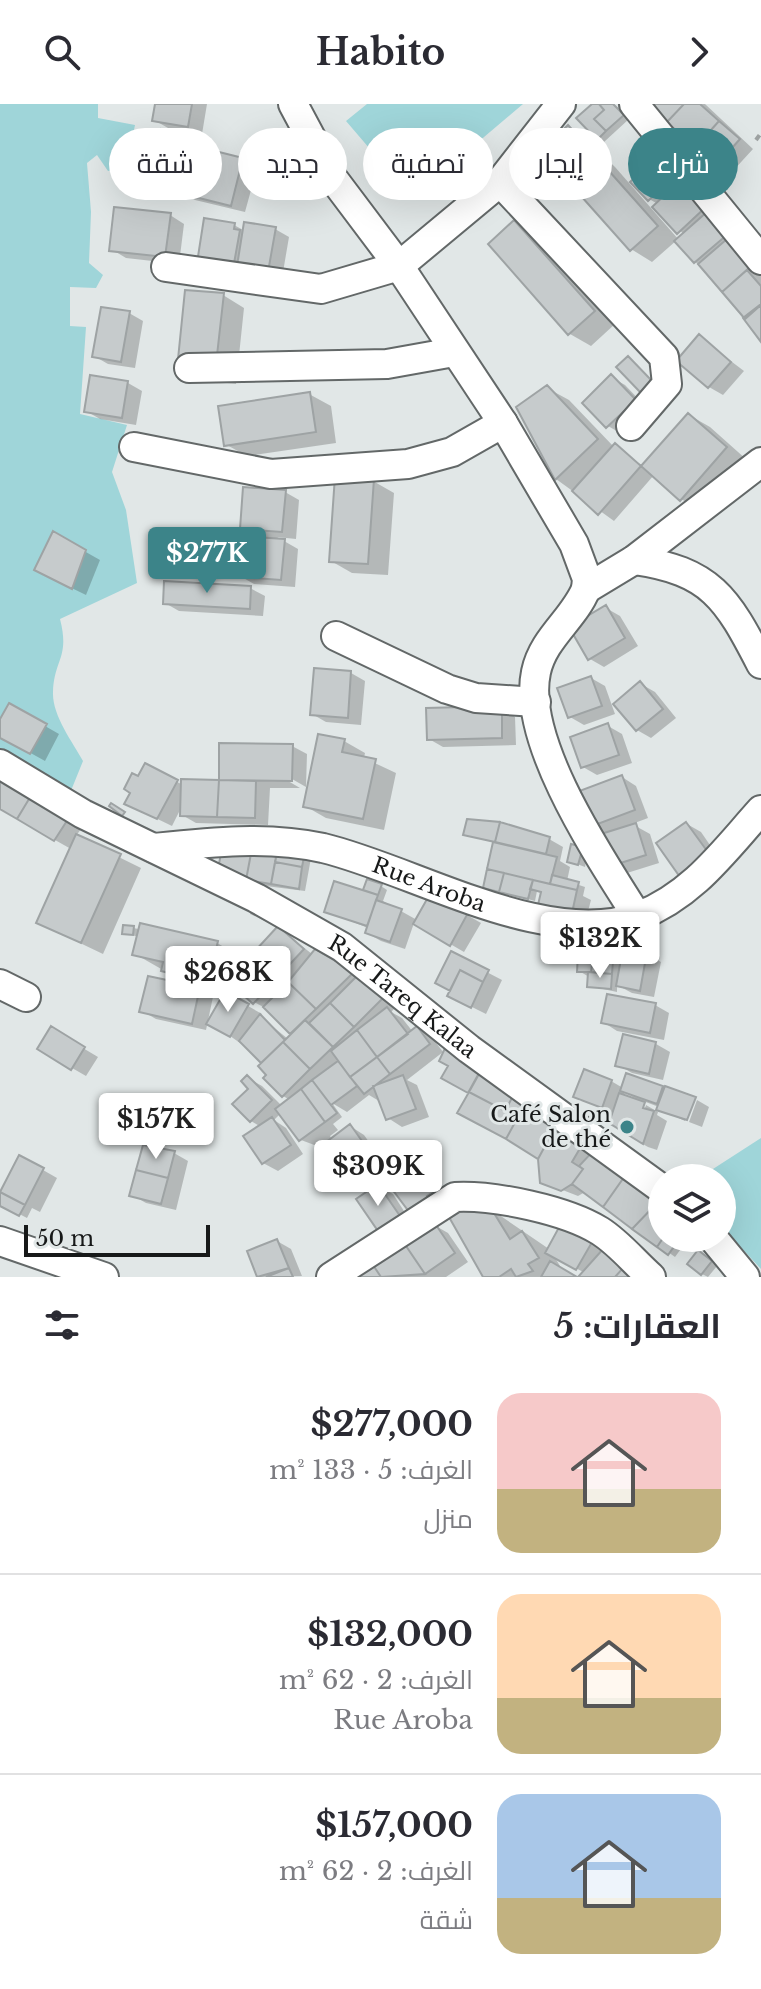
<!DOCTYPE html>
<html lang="ar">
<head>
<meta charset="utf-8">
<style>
  :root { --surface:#fff; --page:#f2f2f3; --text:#2b2b33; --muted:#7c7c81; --line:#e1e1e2; --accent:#3c8489 }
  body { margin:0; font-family:"Libre Baskerville",Cairo,serif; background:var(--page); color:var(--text); direction:rtl; height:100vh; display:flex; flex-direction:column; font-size:30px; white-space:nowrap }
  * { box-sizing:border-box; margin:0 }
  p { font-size:26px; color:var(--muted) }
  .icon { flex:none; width:44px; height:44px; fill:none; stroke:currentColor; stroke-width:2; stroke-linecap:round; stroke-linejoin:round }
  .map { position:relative; height:1173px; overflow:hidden; direction:ltr }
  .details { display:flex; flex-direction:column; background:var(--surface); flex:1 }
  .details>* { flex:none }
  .hud { position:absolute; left:24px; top:24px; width:714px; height:72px; direction:rtl; display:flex; gap:16px }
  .buttons { position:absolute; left:648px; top:1060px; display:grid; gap:16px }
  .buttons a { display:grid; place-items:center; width:88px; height:88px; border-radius:50%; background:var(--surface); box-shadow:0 8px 32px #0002; font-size:40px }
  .scale { position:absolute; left:24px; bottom:20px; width:186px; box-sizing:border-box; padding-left:8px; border:4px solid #171919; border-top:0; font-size:22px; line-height:28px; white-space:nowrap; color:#171919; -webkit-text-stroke:6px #e1e7e7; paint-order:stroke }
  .price { position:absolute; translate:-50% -68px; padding:0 18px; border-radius:8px; background:#fff; color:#222; font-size:26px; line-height:52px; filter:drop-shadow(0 2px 4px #0008) }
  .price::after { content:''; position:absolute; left:50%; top:48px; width:24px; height:18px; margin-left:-12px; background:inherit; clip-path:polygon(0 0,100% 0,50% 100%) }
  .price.on { background:var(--accent); color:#fff }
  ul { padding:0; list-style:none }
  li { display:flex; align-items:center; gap:24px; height:200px; padding:0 40px }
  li+li { border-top:2px solid var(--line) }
  li span { display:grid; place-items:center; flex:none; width:224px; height:160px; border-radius:24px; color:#555 }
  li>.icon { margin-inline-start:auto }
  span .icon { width:96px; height:96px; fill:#fffc; stroke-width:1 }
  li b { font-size:34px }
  h2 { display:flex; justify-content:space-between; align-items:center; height:96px; padding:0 40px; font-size:34px }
  .tag { padding:0 28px; border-radius:36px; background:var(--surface); box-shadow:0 8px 32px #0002; font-size:28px; line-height:72px }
  .tag.on { background:var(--accent); color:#fff }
  header { display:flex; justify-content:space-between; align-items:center; height:104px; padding:0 40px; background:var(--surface); font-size:36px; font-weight:800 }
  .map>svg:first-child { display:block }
  .grass { fill:#9fd5d9 }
  .shadow { fill:#0003; fill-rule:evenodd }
  .building { fill:#c6cbcc; stroke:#9ea3a4; stroke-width:2 }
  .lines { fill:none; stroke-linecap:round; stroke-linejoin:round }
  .minor-casing { stroke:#636868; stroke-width:32 }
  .path { stroke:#9da1a1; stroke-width:4; stroke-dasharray:6 6; stroke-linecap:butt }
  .minor { stroke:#fff; stroke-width:28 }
  .poi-dot { fill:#3c8489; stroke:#e1e7e7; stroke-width:3 }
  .labels { text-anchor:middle; stroke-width:6; stroke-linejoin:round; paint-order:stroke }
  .street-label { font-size:22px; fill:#171919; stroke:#e1e7e7 }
  .poi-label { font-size:22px; fill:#171919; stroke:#e1e7e7; text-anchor:end }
</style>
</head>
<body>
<header><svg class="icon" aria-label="forward" viewBox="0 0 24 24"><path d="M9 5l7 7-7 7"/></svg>Habito<svg class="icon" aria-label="search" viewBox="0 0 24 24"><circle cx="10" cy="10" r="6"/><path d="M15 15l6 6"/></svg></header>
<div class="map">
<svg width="761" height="1173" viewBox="0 0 761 1173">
  <rect width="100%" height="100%" fill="#e1e7e7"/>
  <path class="grass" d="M0 0H98V14L135 21 126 65 108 67 97 51 87 59 91 108 89 159 103 171 96 184 70 183V222L86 223 80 310 127 321 112 368 126 406 137 479 60 515C70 554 54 555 53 588 52 611 72 637 83 657L66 699 0 660Z
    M367 0H523L412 94 346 17Z
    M761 1034V1165L722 1123V1074H699Z"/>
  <path class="shadow" d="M157 0H207L202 30 168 24 154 16Z
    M595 0H614L629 15 604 38 598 35Z
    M654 0H705L753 45 731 69 717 61Z
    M569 24 583 32 615 63 679 136 684 131 658 100 649 95 660 53 761 172V235L677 136 652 158 631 145Z
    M162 27 189 34 196 37 194 44 243 56 257 64 245 108 195 96 181 88 182 85 149 76 134 68 144 32 160 37ZM178 42 191 49 188 60 179 54Z
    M170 111 184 120 179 160 126 154 111 145Z
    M515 118 536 130 615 220 591 242 570 230Z
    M234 121 245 127 275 125 289 133 282 174 213 166Z
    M223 191 244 204 236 280 200 276Z
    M129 209 143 217 135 264 108 260 94 252Z
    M699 233 744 267 723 291 709 283Z
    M611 273 625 281 648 305 622 330 608 322Z
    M128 279 142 287 136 321 100 315 86 307Z
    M547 284 569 296 614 343 643 362 689 311 710 323 747 356 702 407 681 395 654 371 614 417 556 375 519 303Z
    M309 290 331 302 336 339 247 352 225 340Z
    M373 377 394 389 388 471 352 469 331 457Z
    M285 388 299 396 296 435 277 433 298 445 295 483 254 480 240 472 262 435 242 424Z
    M54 430 100 456 86 491 51 474Z
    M250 484 265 492 263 512 179 507 165 499Z
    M606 504 620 512 638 542 604 563 590 555Z
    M351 569 365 577 361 621 326 618 312 610Z
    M591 574 605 582 615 610 584 621 570 613Z
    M641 580 655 588 676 614 651 634 637 626Z
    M10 602 59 630 45 657 0 632V619Z
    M501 604 515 613 516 641 443 643 429 635Z
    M608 622 622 630 632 659 597 671 583 663Z
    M344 637 365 649 364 654 396 669 384 726 326 714 305 702Z
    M221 641 292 642 307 650 306 683 285 671 283 674 300 684H270L268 721 196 719 182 711V702L172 722 141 707 139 675 146 662 183 681 221 678Z
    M0 672 83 722 76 732 141 764 103 850 38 819 71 745 0 705Z
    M622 673 636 682 648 714 632 720 650 730 659 759 627 769 612 761 589 722Z
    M687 720 701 728 723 760 695 779Z
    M465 730 549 735 563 743 560 757 570 763 567 777 585 783 583 792 591 796 586 815 537 787 535 797 485 783 496 739Z
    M225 736 311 754 305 787 234 778Z
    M573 743 588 748 585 763 569 757Z
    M381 782 387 786 383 797 417 816 432 791 481 819 464 848 414 819 405 845 381 837 367 829 368 824 326 807 373 790 365 785Z
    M252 800 268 806 265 817 250 810Z
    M133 824 217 839 238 851 233 873 279 824 312 850 315 848 359 873 396 903 391 908 402 914 413 928 417 924 431 932 443 948 407 976 417 981 429 1013 402 1023 388 1014 379 997 369 991 347 1008 332 999 342 1013 333 1020 338 1026 330 1032 332 1036 350 1022 364 1031 382 1056 352 1078 338 1070 317 1042 301 1036 281 1009 274 1016 286 1024 303 1050 278 1067 263 1059 261 1023 251 1017 248 974 262 982 282 1002 290 996 283 992 264 959 250 946 223 927 226 889 194 881 213 893 206 926 156 915 142 907 191 882 135 850 139 833 124 829ZM232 877 254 898 269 906 293 930 288 935 261 913 262 910 229 891Z
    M614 834 628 843V847L647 850 661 858 654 893 632 889 617 881V888L589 882 591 874 579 867Z
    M452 850 502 876 486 910 464 899 452 887Z
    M655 901 669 909 664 936 617 927 603 918Z
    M51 925 98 953 86 972 39 945Z
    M656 940 670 948 663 976 632 969 618 961Z
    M448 943 662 1094V1134H689L675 1153 585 1088 578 1092 542 1078 540 1054 471 989 444 974 451 962Z
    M611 977 623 984H662L693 994 685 1017 659 1005 657 1011 667 1017 657 1046 648 1043 634 1035 635 1031 614 1010 576 993ZM625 988 638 996 637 998 623 993ZM643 997 659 1003 658 1008 646 1001 642 1014Z
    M697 996 709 1003 702 1023 689 1018Z
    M174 1049 188 1057 176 1106 146 1099 132 1091Z
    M412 1060 426 1068 447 1095 440 1100 389 1077Z
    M43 1066 57 1074 40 1108 32 1104 27 1114 0 1100V1092Z
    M378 1082 393 1090 413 1121 393 1134Z
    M489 1104 549 1145 580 1128 636 1173H581L583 1168 554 1152 563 1167 574 1173H486Z
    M434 1121 448 1129 468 1158 446 1173H359Z
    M277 1137 291 1145 302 1172 260 1173 250 1148Z
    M705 1152 717 1162 708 1173 702 1170Z"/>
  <path class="building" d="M155 0H192L188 23 152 17Z
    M592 0H599L604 6 594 15 606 27 597 36 576 14Z
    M599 0H613L624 11 606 27 594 15 604 6Z
    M649 0H684L667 18Z
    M684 0H700L719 17 695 44 667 18Z
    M719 17 740 35 715 63 695 44Z
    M568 21 593 49 565 74 541 47Z
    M161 25 178 29 168 66 151 62Z
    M142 29 158 33 151 62 168 66 166 78 132 69Z
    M178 29 190 32 186 48 174 45Z
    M191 41 243 54 231 102 179 89Z
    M173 49 187 57 181 81 166 78Z
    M593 49 658 122 630 147 565 74Z
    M659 51 677 70 648 97 630 78Z
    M683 74 708 101 677 130 652 103Z
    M114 103 171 109 165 153 109 147Z
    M708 107 728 130 694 159 674 137Z
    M204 114 235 119 234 125 240 126 233 165 197 159Z
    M514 116 595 207 568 231 488 140Z
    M244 118 276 123 268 168 237 162Z
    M727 135 750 163 722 188 698 160Z
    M747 166 761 182V201L745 215 722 188Z
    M185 186 224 189 215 269 177 265Z
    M761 200V238L743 214Z
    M101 203 130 207 121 258 92 253Z
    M699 230 731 258 708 284 676 257Z
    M628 252 653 278 641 289 616 263Z
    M611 270 636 296 606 324 582 299Z
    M90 271 128 277 122 314 84 308Z
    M547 281 598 335 555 376 516 303Z
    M310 288 316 328 224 342 218 302Z
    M688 309 727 343 680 397 641 362Z
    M615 339 641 362 598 411 572 387Z
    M335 372 374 375 368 460 329 458Z
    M243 383 286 386 282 428 240 425Z
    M53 427 86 446 72 485 34 466Z
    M241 432 285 435 281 476 238 473Z
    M164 477 251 482 250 505 163 500Z
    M606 501 625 534 588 556 569 523Z
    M314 564 351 567 348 614 310 611Z
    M591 572 602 602 568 614 557 584Z
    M640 577 663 605 636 627 613 600Z
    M9 599 47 620 30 650 0 634V615Z
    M502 602V634L427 636 426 604Z
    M608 619 619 651 581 664 570 633Z
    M318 630 345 635 342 648 376 655 363 715 303 703Z
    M219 639 293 640 292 677 219 676Z
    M145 659 178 676 157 715 124 700 130 689 124 685 132 669 138 672Z
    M0 670 32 690 17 715 0 705Z
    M622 671 635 706 587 724 574 689Z
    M181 675 219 676 217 713 180 712Z
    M219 676 256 677 255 714 217 713Z
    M32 690 70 712 54 737 17 715Z
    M111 699 125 708 122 712 109 702Z
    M467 715 500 718 495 738 463 731Z
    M500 718 550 733 546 750 495 738Z
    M686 718 710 751 680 773 656 739Z
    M636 719 646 751 611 762 601 730Z
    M76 730 121 750 81 839 36 819Z
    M224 734 253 739 246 776 217 770Z
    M493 738 557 753 550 780 487 765Z
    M253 739 278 743 271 780 246 776Z
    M571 740 583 743 578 761 567 758Z
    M278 743 305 748 302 763 275 758Z
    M275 758 302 763 299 785 271 780Z
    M487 765 504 769 499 788 483 784Z
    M504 769 533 776 528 795 499 788Z
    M552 771 579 778 577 786 550 780Z
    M367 775 382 780 378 791 363 786Z
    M533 776 577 786 572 809 538 801 541 788 530 785Z
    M334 777 378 791 367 822 324 808Z
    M431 788 468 809 450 842 413 820Z
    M376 796 402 805 390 838 365 829Z
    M140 819 218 837 208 879 161 867 163 858 132 851Z
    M123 821 134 822 133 831 122 830Z
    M278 822 304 845 278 873 253 849Z
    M579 830 615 832 612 870 600 869V861L592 860 591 868H577Z
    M623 844 647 848 640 887 616 882Z
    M315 845 354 868 316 905 288 878Z
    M451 847 489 866 483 878 460 866 450 887 435 879Z
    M253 849 278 873 253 900 227 876Z
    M592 860 600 861V869L591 868Z
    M460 866 483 878 471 904 447 892Z
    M588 868 612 870 611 885 587 883Z
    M359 870 383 894 354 923 330 899Z
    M148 872 200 883 192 920 139 908Z
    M288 878 316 905 290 930 263 903Z
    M225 887 249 900 230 933 206 920Z
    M607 890 656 899 650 929 601 919Z
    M330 899 354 923 333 943 309 919Z
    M387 903 408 930 377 953 357 926Z
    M260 910 285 936 261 959 239 937Z
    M305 916 333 943 310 965 283 938Z
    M51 922 85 943 71 966 37 945Z
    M417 922 430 940 390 970 377 953Z
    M357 926 377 953 350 973 331 947Z
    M623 930 656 938 649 970 615 962Z
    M283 938 310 965 282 993 263 974 266 971 258 962Z
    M447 940 484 960 468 989 441 974 448 962 439 957Z
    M377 953 390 970 364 990 350 973Z
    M338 957 357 982 331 1001 312 976Z
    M584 965 612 976 602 1004 573 993Z
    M626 969 663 982 657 1000 620 987Z
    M479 970 514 990 505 1007 469 988Z
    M247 971 272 996 250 1018 232 1000 248 985 241 977Z
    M403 971 416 1005 386 1016 373 982Z
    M312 976 337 1009 325 1018 301 985Z
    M665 982 696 993 687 1016 656 1006Z
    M301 985 325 1018 299 1037 275 1005Z
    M469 988 505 1007 514 990 527 996 506 1035 457 1009Z
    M619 989 645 998 643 1004 654 1007 643 1040 609 1019Z
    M527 996 558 1018 538 1055 506 1035Z
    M272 1013 291 1041 262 1060 243 1032Z
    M558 1018 586 1034 572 1058 583 1065 572 1080 561 1087 540 1079 538 1055Z
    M350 1020 369 1047 336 1071 317 1045Z
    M143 1041 175 1047 168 1074 136 1066Z
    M595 1045 627 1069 603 1103 572 1080 583 1065 579 1062Z
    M19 1051 44 1064 25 1101 0 1088Z
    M412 1058 434 1087 427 1092 432 1099 413 1113 386 1077Z
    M136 1066 168 1074 161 1100 129 1092Z
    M627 1069 656 1093 657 1099 632 1125 603 1103Z
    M378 1080 400 1112 378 1127 356 1095Z
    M0 1088 25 1101 19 1112 0 1102Z
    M476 1095 489 1101 510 1135 522 1127 539 1154 528 1160 533 1167 516 1173 511 1165 499 1173H483L449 1113Z
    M657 1099 662 1100 663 1134 657 1143 632 1125Z
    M563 1116 595 1133 576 1166 545 1149Z
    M434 1118 455 1149 425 1170 404 1139Z
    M663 1134H680L668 1151 657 1143Z
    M277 1135 289 1164 257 1173 247 1147Z
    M404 1139 425 1170 381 1173 373 1161Z
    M604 1144 624 1163 615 1173H578Z
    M698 1146 712 1157 701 1171 687 1160Z
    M550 1157 577 1173H541Z
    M373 1161 381 1173H355Z
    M624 1163 634 1173H615Z
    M289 1164 293 1173H266Z"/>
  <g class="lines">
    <g class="minor-casing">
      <g id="minor">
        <path d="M293 0 332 73 399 162 503 319 574 440 587 475 586 485C574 515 543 534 536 568 521 637 601 755 637 812"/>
        <path d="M634 0 761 156"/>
        <path d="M500 78 664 253 667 280 631 322"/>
        <path d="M166 163 321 185 399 162 500 78 561 0"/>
        <path d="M189 264 387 260 454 248"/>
        <path d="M134 343 271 370 408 360 452 348 503 319"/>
        <path d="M634 456C711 467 727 494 761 560"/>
        <path d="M586 485 634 456 761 358"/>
        <path d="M336 532 447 585 476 594 536 598"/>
        <path id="s1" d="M0 660 83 710 256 794 342 843 469 945 662 1085"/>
        <path id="s2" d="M154 744C211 738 266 732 323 744 412 765 548 847 639 812 693 791 724 747 761 706"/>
        <path d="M0 880 26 893"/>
        <path d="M713 1134 745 1173"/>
        <path d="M0 1137 104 1173"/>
        <path d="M331 1173 455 1093C495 1091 566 1106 600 1127 619 1139 634 1158 651 1173"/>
      </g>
    </g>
    <path class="path" d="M756 36 761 29"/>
    <use href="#minor" class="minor"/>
  </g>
  <circle class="poi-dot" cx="627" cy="1023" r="8"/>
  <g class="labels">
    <g class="street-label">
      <text dy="8" stroke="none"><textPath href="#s2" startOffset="282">Rue Aroba</textPath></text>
      <text dy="8" stroke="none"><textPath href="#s1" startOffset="466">Rue Tareq Kalaa</textPath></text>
    </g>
    <g class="poi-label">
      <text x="611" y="1018">Café Salon<tspan x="611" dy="25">de thé</tspan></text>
    </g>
  </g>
</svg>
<div class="buttons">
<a><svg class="icon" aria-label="layers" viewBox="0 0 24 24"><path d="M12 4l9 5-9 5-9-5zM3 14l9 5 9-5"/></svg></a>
</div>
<div class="scale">50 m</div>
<b class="price on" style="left:207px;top:491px">$277K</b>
<b class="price" style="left:600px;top:876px">$132K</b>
<b class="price" style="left:228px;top:910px">$268K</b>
<b class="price" style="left:156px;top:1057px">$157K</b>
<b class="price" style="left:378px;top:1104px">$309K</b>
<div class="hud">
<a class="tag on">شراء</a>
<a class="tag">إيجار</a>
<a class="tag">تصفية</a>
<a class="tag">جديد</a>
<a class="tag">شقة</a>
</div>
</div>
<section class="details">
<h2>العقارات: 5<svg class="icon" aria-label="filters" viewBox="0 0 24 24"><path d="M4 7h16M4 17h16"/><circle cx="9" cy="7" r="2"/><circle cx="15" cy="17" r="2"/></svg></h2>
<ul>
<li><span style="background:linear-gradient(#f6c9c9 60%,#c2b280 0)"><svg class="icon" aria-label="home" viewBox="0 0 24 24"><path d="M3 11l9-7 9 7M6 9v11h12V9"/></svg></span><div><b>$277,000</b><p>الغرف: 5 · 133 m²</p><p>منزل</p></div></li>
<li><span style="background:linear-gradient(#ffd9b3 65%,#c2b280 0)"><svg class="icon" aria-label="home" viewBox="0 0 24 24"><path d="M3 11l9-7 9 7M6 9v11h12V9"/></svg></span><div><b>$132,000</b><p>الغرف: 2 · 62 m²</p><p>Rue Aroba</p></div></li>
<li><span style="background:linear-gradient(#a9c7e8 65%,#c2b280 0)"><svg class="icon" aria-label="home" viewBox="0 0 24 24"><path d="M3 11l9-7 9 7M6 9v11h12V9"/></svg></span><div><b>$157,000</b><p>الغرف: 2 · 62 m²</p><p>شقة</p></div></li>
</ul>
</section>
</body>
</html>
